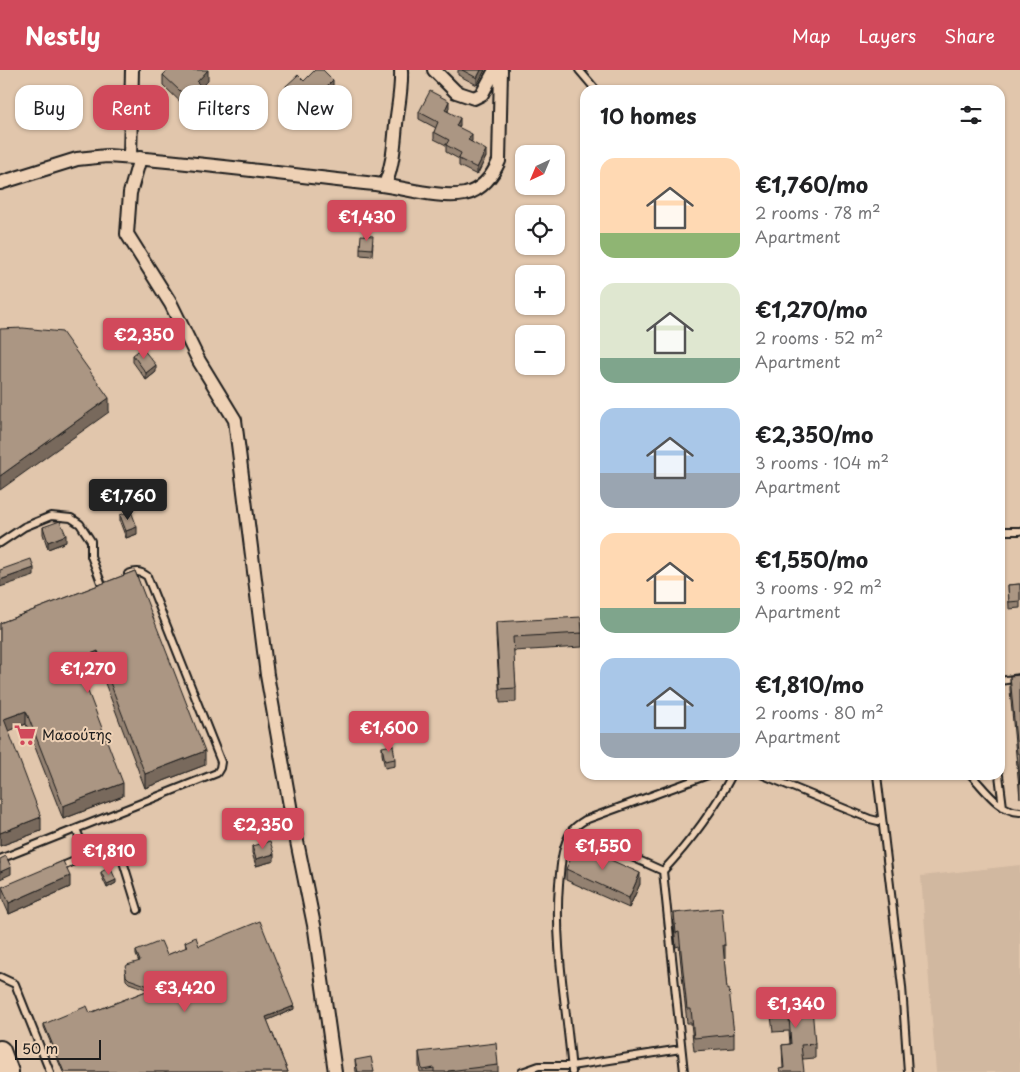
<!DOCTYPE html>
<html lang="en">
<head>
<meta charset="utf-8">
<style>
  :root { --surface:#fff; --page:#f2f2f2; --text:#202124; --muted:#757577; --accent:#d1495b }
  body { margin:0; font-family:"Playpen Sans",sans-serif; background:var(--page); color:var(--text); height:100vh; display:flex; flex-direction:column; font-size:19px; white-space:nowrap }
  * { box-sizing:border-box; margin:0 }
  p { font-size:16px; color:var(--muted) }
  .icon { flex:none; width:28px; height:28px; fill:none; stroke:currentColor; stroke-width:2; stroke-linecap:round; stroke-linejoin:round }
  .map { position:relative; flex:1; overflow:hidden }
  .drawer { position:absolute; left:580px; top:15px; width:425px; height:695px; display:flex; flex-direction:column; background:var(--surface); border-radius:15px; box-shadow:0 1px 4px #0004 }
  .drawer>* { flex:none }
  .top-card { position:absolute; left:15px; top:15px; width:475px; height:45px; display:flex; gap:10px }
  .needle { width:32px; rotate:224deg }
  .tools { position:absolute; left:515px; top:75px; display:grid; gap:10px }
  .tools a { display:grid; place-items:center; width:50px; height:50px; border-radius:10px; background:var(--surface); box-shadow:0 1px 4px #0004; font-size:25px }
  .scale { position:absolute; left:15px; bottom:12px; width:86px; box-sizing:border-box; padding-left:5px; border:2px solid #1c1c1c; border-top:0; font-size:14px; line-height:18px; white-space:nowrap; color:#1c1c1c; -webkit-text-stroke:4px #eed1b5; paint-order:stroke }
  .price { position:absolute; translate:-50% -42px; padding:0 11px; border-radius:5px; background:var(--accent); color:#fff; font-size:16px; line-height:32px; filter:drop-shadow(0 1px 2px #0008) }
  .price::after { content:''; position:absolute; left:50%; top:30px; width:15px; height:11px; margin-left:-8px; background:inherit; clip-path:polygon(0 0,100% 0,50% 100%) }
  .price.active { background:#222; color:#fff }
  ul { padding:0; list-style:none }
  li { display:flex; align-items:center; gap:15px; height:125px; padding:0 20px }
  li span { display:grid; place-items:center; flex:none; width:140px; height:100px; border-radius:15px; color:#555 }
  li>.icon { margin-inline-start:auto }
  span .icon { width:60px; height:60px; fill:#fffc; stroke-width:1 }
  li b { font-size:21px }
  h2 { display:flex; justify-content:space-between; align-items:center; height:60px; padding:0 20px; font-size:21px }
  .pill { padding:0 18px; border-radius:15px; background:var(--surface); box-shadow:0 1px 4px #0004; font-size:18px; line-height:45px }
  .pill.active { background:var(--accent); color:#fff }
  header { display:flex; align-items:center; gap:30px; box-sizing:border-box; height:70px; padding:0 25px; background:var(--accent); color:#fff }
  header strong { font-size:24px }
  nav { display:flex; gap:28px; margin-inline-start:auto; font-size:18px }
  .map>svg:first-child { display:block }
  .built { fill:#d1b8a0 }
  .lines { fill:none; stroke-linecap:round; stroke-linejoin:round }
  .service-casing { stroke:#1c1c1c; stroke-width:10 }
  .minor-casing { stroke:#1c1c1c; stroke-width:16 }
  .primary-casing { stroke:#1c1c1c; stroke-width:24 }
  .service { stroke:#eed1b5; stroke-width:6 }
  .minor { stroke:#eed1b5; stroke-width:12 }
  .primary { stroke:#eed1b5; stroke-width:20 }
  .wall { fill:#938171; stroke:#1c1c1c }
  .shaded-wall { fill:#78695c; stroke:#1c1c1c }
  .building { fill:#ab9683; stroke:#1c1c1c }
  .labels { text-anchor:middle; stroke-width:4; stroke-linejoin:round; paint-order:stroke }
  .poi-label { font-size:14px; fill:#1c1c1c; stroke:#eed1b5; text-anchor:start }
</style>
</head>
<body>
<header>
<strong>Nestly</strong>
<nav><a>Map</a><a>Layers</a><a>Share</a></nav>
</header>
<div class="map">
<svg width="1020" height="1002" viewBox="0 0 1020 1002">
  <rect width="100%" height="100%" fill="#e1c6ac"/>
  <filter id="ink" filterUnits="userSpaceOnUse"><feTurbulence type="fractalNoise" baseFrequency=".02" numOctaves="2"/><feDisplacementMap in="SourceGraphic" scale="10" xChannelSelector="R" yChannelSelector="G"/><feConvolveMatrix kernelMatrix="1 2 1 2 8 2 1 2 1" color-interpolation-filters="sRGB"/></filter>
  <g filter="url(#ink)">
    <path class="built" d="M1020 795V1002H936L921 806Z"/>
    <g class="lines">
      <g class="service-casing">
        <path id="service" d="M579 0 596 20
          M1000 461H1020
          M0 473 24 457 51 446 71 448 80 454 91 471V486L102 515
          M1000 611 1020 608
          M763 705 870 749 878 751 882 749
          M877 705 902 917 908 1002
          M971 705C985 719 998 741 1020 742
          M999 705 1003 737
          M76 759 87 786
          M572 760 663 801
          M0 789 217 703 220 698 221 692 147 506C140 501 136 501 128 504
          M58 798C71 793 98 779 111 779 115 779 118 782 121 785L138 840
          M0 907 15 914 50 1002
          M522 1002 539 996H571L681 979
          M572 1002C567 939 554 877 559 814 561 796 561 778 571 762 574 757 580 753 585 750L708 705
          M684 1002 663 801C690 772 714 740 732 705"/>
      </g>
      <g class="minor-casing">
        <path id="minor" d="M434 0 456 22 474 28 482 24 495 0
          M130 87 132 0
          M140 88 130 123 127 164 171 234 199 291 235 350 267 605 292 747 315 860 335 1002
          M0 113 77 89 107 86C197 92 286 105 375 114 402 117 440 129 465 124 482 120 493 105 499 91L501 0
          M385 115C393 95 394 76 396 54 398 36 402 19 401 0"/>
      </g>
      <g class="primary-casing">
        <path id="primary" d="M0 981 8 1002"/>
      </g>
      <use href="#service" class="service"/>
      <use href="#minor" class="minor"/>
      <use href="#primary" class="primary"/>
    </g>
    <path class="wall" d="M458 0H485L477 15 458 5Z
      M163 5 208 11 202 17 207 32 195 46 163 15Z
      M304 11 333 20 324 30 329 46 318 58 286 27V16Z
      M449 38 448 41 460 55 459 57 472 71 471 72 486 87 477 105 459 96V89L446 82V75L434 69V62L436 58 419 49V42Z
      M373 173 372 186 360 185V178Z
      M133 285 156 302 146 310 133 292Z
      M120 445 137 464 126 468 120 452Z
      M43 457 66 472 48 479 43 464Z
      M135 501 205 695 145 718 98 595 81 602 123 726 63 749 26 654 8 661 41 761 0 776V553Z
      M1020 514V538L1009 539 1008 515Z
      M496 552 582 563V577L513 581 516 618V632L500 633 496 566Z
      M1020 605V728L1010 620V606Z
      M382 677 395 689V696L385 698 382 684Z
      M252 776 274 791 256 796 252 783Z
      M566 799 640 814 629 838 566 810Z
      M101 802 116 813 107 818 101 805Z
      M2 817H70L9 844 2 828Z
      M674 843 725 875V889H724L727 920 734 964V978L694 981 691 953H687L679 876 676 877 674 856Z
      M185 872 199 876 294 939 267 950 288 1002H63L44 957V954L90 943 149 920 129 913 126 910 125 899 139 892 136 885V881L167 885 186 878Z
      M786 930 815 974V988L803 989 783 998 782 975 790 974 789 961 773 962 771 946V932Z
      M419 982 498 995V1002H420L419 996Z
      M355 990 374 1002H356Z"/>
    <path class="shaded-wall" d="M208 0V11L197 22V12Z
      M481 0H485L477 15V8Z
      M333 10V20L318 35V25Z
      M207 22V32L195 46V35Z
      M449 31V38L445 47V40Z
      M329 36V46L318 58V47Z
      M460 48V55L456 63V56Z
      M472 64V71L468 77V70Z
      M486 80V87L477 105V98Z
      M156 295V302L146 310V303Z
      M109 328V342L0 420V406Z
      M137 457V464L126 468V461Z
      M66 465V472L48 479V472Z
      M34 498V506L0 517V510Z
      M98 581V595L76 604V590Z
      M26 641V654L4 663V649Z
      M205 681V695L145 718V704Z
      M123 713V726L63 749V736Z
      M41 747V761L0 776V763Z
      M274 784V791L256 796V789Z
      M11 797V804L0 809V802Z
      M640 803V814L629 838V828Z
      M70 806V817L9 844V833Z
      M116 810V813L107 818V814Z
      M294 936V939L266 951V947Z"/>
    <path class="building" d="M168 0H208L197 12 207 22 195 35 163 5Z
      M315 0H323L333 10 318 25 329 36 318 47 286 16 298 5 304 11Z
      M462 0H481L477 8Z
      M430 21 449 31 445 40 460 48 456 56 472 64 468 70 486 80 477 98 459 89 461 83 446 75 449 70 434 62 438 52 419 42Z
      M361 165 373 166 372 179 360 178Z
      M23 258 62 262 109 328 0 406V259Z
      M142 278 156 295 146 303 133 285Z
      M131 441 137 457 126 461 120 445Z
      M60 451 66 465 48 472 43 457Z
      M31 489 34 498 0 510V500Z
      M135 501 205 681 145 704 98 581 76 590 123 713 63 736 26 641 4 649 41 747 0 763V553Z
      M1020 514V531L1009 532 1008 515Z
      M581 547 582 563 513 567 516 618 500 619 496 552Z
      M1020 605V714L1010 606Z
      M393 675 395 689 385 691 382 677Z
      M270 771 274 784 256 789 252 776Z
      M577 775 640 803 629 828 566 799Z
      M6 786 11 797 0 802V789Z
      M63 791 70 806 9 833 2 817Z
      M110 797 116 810 107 814 101 802Z
      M722 838 725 875H723L727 920 729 919 734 964 694 968 691 939H687L679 862 676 863 674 843Z
      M260 851 294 936 266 947 288 1002H64L44 954 87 936 90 943 154 918 129 909 126 906 125 899 127 895 140 891 136 881 161 871 167 885 187 877 185 872 196 867 199 876Z
      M811 925 815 974 801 975 804 1002H780L779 999 784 998 782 975 791 974 789 947 773 948 771 932 787 930 786 927Z
      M496 973 498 995 448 1001V1002H434V998L422 1000 419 982Z
      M371 987 374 1002H358L355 990Z"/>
  </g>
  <defs>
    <g id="supermarket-bare" transform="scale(1.725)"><path d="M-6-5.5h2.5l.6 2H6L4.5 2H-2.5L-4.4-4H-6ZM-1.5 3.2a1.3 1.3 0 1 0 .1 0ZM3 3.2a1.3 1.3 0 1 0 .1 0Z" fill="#d1495b" stroke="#eed1b5" stroke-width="2.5" paint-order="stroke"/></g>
  </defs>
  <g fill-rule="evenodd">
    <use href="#supermarket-bare" x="25" y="665"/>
  </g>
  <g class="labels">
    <g class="poi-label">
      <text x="42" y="670">Μασούτης</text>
    </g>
  </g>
</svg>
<div class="tools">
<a><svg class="needle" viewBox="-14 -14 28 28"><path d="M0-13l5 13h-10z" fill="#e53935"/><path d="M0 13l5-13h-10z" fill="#757577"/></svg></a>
<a><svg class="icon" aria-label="locate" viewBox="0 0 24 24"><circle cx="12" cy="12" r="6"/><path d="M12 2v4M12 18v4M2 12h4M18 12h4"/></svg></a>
<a>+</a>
<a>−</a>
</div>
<div class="scale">50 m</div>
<b class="price" style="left:367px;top:172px">€1,430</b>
<b class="price" style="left:144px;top:290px">€2,350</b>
<b class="price active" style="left:128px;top:451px">€1,760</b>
<b class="price" style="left:88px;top:624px">€1,270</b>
<b class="price" style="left:389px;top:683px">€1,600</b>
<b class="price" style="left:263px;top:780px">€2,350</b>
<b class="price" style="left:603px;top:801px">€1,550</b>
<b class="price" style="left:109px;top:806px">€1,810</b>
<b class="price" style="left:185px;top:943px">€3,420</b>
<b class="price" style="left:796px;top:959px">€1,340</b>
<div class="top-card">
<a class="pill">Buy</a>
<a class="pill active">Rent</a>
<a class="pill">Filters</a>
<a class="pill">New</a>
</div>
<section class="drawer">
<h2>10 homes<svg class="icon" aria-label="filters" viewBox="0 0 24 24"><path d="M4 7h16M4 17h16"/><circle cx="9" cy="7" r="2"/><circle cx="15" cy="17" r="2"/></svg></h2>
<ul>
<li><span style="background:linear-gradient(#ffd9b3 75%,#8fb573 0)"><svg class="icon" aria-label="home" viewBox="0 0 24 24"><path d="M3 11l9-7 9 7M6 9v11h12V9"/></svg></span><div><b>€1,760/mo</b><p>2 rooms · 78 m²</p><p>Apartment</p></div></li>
<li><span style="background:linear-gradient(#dfe7d0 75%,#7fa58c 0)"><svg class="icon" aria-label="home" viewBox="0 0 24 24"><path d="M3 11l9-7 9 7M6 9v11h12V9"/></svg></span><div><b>€1,270/mo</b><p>2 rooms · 52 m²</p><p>Apartment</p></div></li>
<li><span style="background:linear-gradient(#a9c7e8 65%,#9aa5b1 0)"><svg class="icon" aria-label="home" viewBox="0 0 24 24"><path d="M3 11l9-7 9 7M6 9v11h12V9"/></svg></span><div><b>€2,350/mo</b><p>3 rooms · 104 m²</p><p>Apartment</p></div></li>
<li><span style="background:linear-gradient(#ffd9b3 75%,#7fa58c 0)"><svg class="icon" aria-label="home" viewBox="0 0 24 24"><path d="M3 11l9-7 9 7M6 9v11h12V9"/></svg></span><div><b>€1,550/mo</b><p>3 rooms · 92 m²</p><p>Apartment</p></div></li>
<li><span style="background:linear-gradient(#a9c7e8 75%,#9aa5b1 0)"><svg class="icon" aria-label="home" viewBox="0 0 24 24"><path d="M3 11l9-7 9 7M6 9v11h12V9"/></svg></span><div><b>€1,810/mo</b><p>2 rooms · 80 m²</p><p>Apartment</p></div></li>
</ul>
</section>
</div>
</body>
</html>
